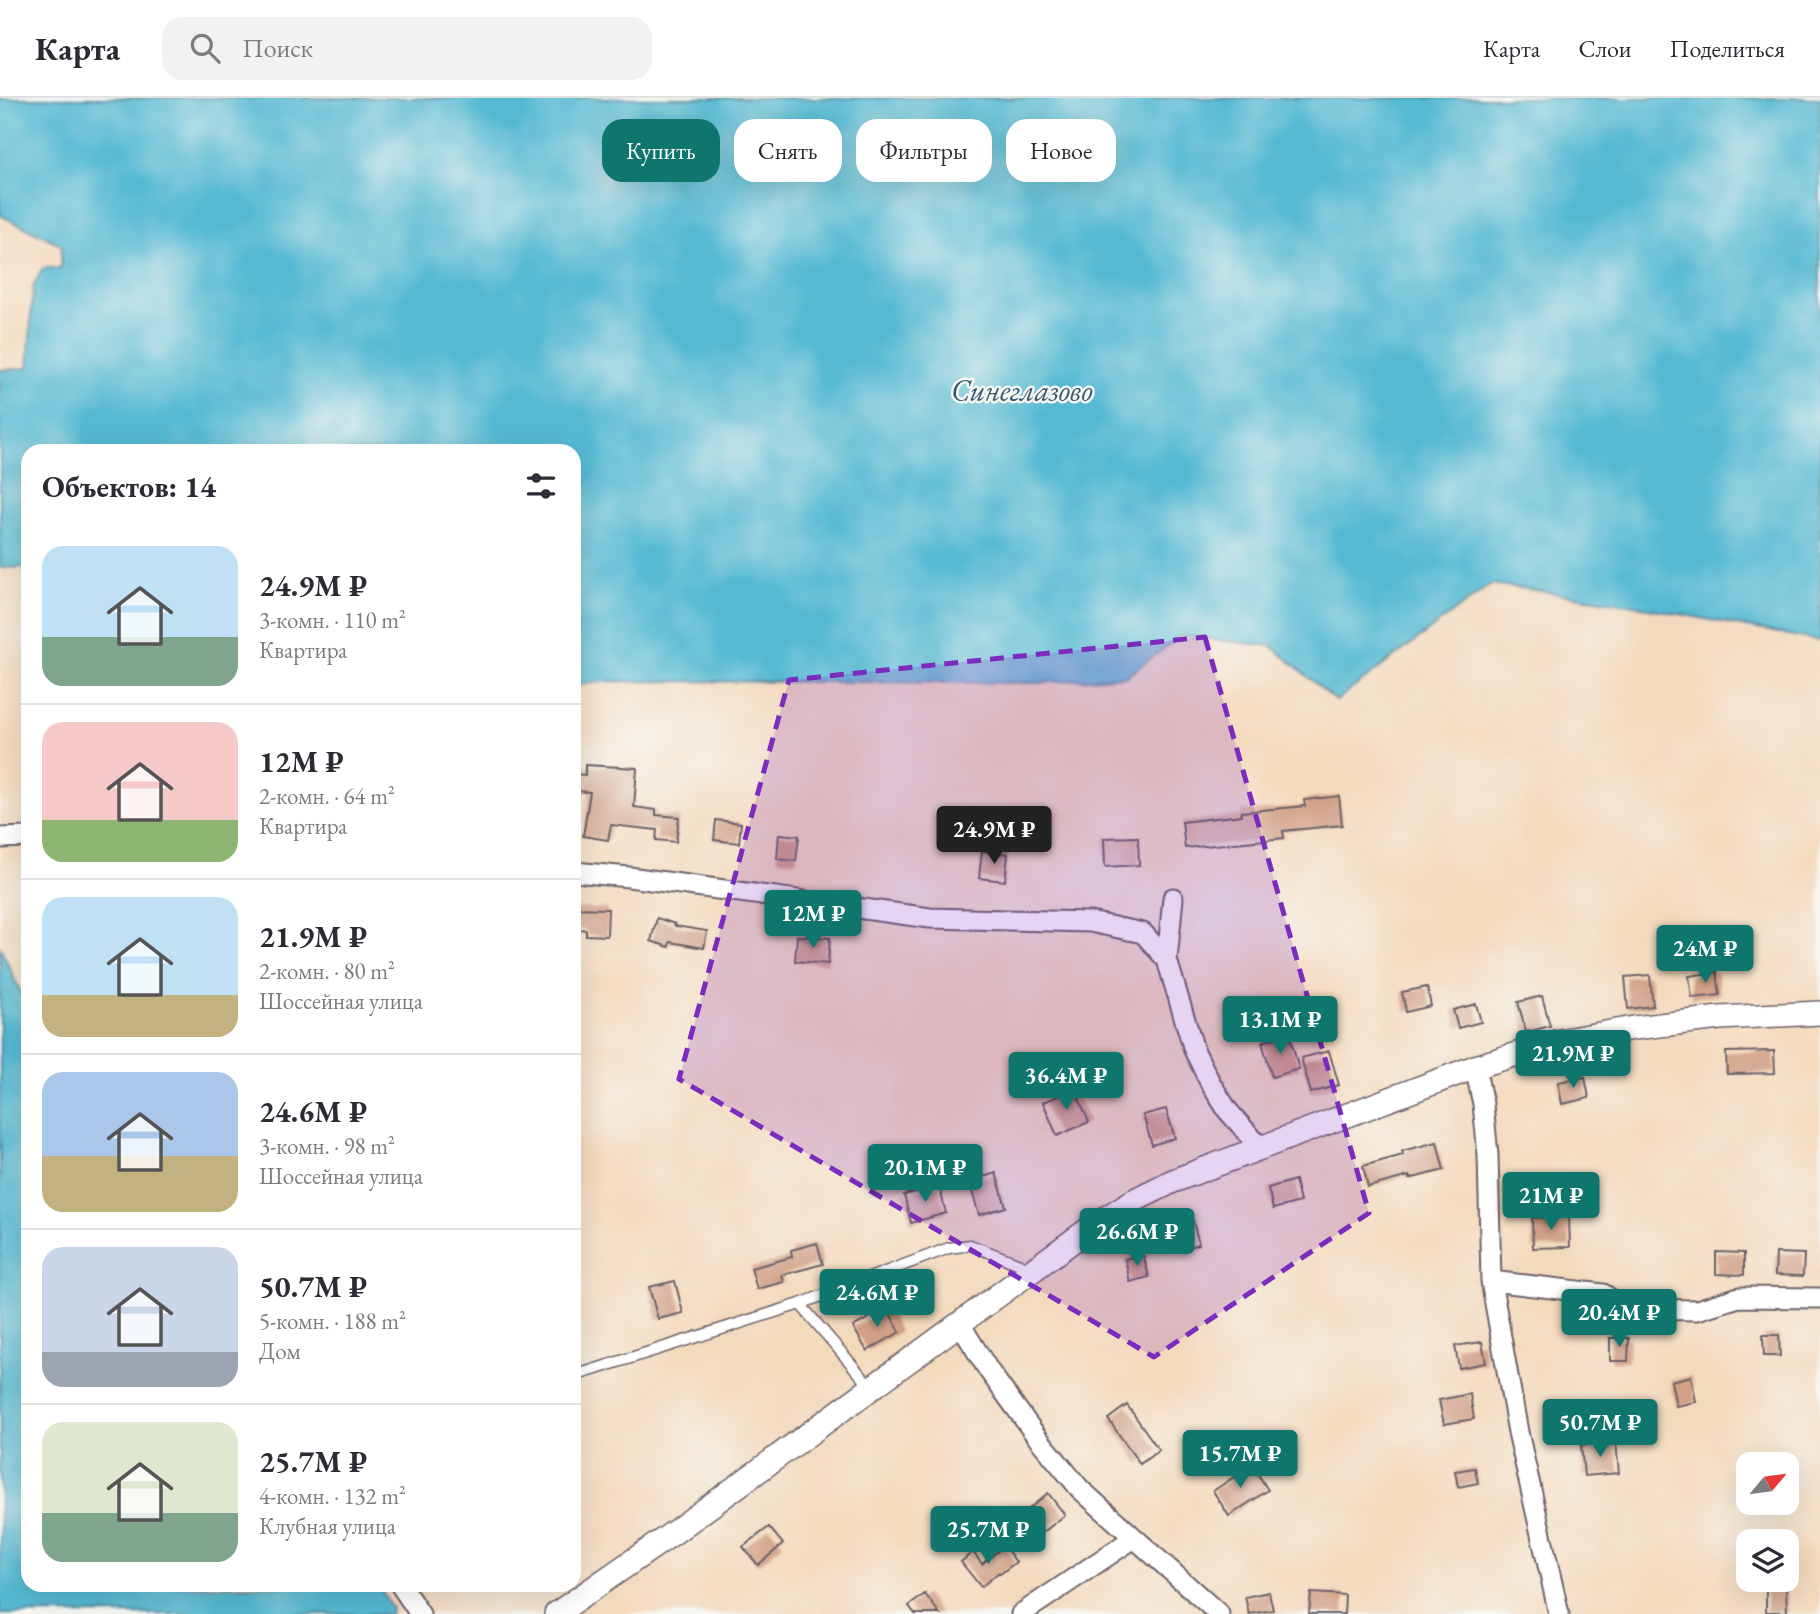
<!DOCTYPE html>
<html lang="ru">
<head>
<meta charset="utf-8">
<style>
  :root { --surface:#fff; --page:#f2f2f3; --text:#2b2b33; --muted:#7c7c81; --line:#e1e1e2; --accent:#0f766e }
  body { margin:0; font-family:"EB Garamond",serif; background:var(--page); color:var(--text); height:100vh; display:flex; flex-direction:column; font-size:26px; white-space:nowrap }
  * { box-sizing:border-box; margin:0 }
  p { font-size:23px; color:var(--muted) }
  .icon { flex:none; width:38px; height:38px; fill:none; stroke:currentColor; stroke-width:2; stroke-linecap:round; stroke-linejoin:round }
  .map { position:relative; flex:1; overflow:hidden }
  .panel { position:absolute; left:21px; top:346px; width:560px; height:1148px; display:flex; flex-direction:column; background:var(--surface); border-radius:21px; box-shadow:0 7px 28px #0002 }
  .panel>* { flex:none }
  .banner { position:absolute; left:602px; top:21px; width:665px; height:63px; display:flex; gap:14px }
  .needle { width:46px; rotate:61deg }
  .fabs { position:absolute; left:1736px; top:1354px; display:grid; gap:14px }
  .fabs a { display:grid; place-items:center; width:63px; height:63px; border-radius:14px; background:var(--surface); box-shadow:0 7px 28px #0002; font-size:35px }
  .price { position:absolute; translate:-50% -60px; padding:0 16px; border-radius:7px; background:var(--accent); color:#fff; font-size:23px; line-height:46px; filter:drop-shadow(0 2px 4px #0008) }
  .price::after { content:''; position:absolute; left:50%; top:42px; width:21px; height:16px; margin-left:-10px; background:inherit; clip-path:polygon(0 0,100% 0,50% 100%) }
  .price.active { background:#222; color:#fff }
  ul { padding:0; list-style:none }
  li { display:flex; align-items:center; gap:21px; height:175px; padding:0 21px }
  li+li { border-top:2px solid var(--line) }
  li span { display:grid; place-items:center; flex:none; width:196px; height:140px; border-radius:21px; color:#555 }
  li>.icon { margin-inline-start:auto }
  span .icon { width:84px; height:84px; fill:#fffc; stroke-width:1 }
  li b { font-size:30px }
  h2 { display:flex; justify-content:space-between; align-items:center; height:84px; padding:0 21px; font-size:30px }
  .pill { padding:0 24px; border-radius:21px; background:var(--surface); box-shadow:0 7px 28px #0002; font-size:24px; line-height:63px }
  .pill.active { background:var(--accent); color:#fff }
  header { display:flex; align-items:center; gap:42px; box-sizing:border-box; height:98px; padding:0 35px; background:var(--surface); border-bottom:2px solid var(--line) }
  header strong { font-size:33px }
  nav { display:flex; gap:38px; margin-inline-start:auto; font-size:24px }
  .search { width:490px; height:63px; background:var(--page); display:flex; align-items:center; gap:18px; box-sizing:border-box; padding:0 24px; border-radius:21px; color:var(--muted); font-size:26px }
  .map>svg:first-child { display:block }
  .water { fill:#54b9d2; stroke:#3b6e86; stroke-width:2 }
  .building { fill:#d2a086 }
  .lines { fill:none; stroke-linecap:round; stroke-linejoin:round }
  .service-casing { stroke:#6c6268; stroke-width:13 }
  .minor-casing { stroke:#6c6268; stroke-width:23 }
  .tertiary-casing { stroke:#6c6268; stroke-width:26 }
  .service { stroke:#fff; stroke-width:10 }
  .minor { stroke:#fff; stroke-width:19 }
  .tertiary { stroke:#fff; stroke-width:23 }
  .marked { fill:#7b2cbf; fill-opacity:0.2; stroke:#7b2cbf; stroke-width:5; stroke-dasharray:14 9; stroke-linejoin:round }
  .labels { text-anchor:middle; stroke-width:5; stroke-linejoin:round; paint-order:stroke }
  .water-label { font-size:30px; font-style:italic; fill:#345770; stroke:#f6f6f2 }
</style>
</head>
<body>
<header>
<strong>Карта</strong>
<div class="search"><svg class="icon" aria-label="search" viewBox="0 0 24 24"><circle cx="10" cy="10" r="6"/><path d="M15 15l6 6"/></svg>Поиск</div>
<nav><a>Карта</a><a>Слои</a><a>Поделиться</a></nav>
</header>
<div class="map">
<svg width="1820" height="1516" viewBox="0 0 1820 1516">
  <rect width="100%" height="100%" fill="#f6f6f2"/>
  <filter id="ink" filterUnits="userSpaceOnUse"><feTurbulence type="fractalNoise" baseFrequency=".0143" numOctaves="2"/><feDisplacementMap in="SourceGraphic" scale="14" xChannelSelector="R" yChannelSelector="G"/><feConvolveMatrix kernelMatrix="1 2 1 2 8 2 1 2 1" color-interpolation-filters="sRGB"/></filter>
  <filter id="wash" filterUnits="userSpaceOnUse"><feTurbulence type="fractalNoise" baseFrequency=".00686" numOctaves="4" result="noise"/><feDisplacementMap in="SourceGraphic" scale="28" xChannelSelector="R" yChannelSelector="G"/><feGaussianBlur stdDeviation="1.57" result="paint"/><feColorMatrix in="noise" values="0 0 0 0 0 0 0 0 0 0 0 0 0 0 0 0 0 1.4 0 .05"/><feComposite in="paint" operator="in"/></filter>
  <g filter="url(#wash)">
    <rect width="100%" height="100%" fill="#f4dabd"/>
    <path class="water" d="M0 0H1820V543L1622 505 1491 486 1336 603 1272 548 1181 538 1127 578 1039 585 611 583 574 587V354H28V469L0 470V272L28 270 33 189 43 170H60L62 147 0 117Z
      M0 848 28 911V1488H379L392 1511 390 1516H0Z"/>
    <g id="blocks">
      <path class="building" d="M585 667 637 670 634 709 656 712V717L679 719 676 744 656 742 657 732 611 727 608 742 583 738 590 694 574 693V676L585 677Z
        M1339 698 1342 727 1283 733 1284 740 1185 750 1182 724 1241 717V714L1305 708 1304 702Z
        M716 722 741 725 739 745 714 742Z
        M779 736 799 738 796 763 777 761Z
        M1138 739 1139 767 1105 769 1104 740Z
        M982 753 1008 756 1005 783 979 780Z
        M574 810 608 811 607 838 586 837V832L574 830Z
        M657 820 675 826V828L707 833 704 850 670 844 669 849 651 843Z
        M797 838 830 840 828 866 795 863Z
        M1717 874 1720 897 1692 900 1689 878Z
        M1650 877 1653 908 1628 911 1625 879Z
        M1427 889 1431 908 1406 914 1402 894Z
        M1542 898 1550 928 1526 934 1518 904Z
        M1476 906 1481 924 1458 930 1453 912Z
        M1289 936 1299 971 1272 979 1262 944Z
        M1329 953 1339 987 1311 995 1301 960Z
        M1774 953 1775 975 1727 976 1726 954Z
        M1585 979 1589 1000 1562 1006 1558 984Z
        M1075 991 1089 1024 1057 1038 1043 1004Z
        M1166 1011 1175 1040 1152 1047 1143 1017Z
        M1437 1044 1444 1072 1409 1081V1078L1368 1089 1363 1068 1403 1057 1402 1053Z
        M996 1075 1006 1109 979 1117 969 1083Z
        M1295 1082 1300 1104 1273 1111 1268 1090Z
        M939 1088 946 1115 911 1125 904 1097Z
        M1569 1119 1570 1149 1533 1150 1532 1120Z
        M1193 1123 1199 1146 1181 1151 1174 1128Z
        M817 1145 823 1166 782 1177 784 1184 757 1191 751 1170 792 1159 791 1152Z
        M1716 1154 1744 1155V1177L1716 1176Z
        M1776 1155 1804 1156 1803 1178 1775 1177Z
        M1143 1156 1149 1179 1130 1184 1125 1161Z
        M675 1183 683 1215 658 1221 649 1189Z
        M887 1210 900 1234 867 1253 853 1229Z
        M1763 1237H1779L1780 1258H1764Z
        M1610 1240H1629L1628 1263H1610Z
        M1482 1244 1486 1265 1459 1270 1455 1248Z
        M1691 1278 1696 1304 1676 1308 1671 1283Z
        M1470 1296 1474 1321 1444 1326 1439 1302Z
        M1127 1307 1159 1352 1140 1366 1108 1321Z
        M1616 1344 1619 1375 1584 1378 1581 1347Z
        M1252 1367 1268 1392 1229 1418 1213 1393Z
        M1475 1370 1478 1385 1458 1389 1455 1373Z
        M1048 1395 1065 1417 1036 1440 1028 1429 1038 1422 1029 1411Z
        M769 1429 783 1446 758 1467 743 1449Z
        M1004 1448 1016 1464 1000 1476 999 1474 981 1489 961 1464 973 1454 982 1466Z
        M1766 1488H1786L1787 1514H1766Z
        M1269 1494 1273 1512 1249 1516 1245 1499Z
        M1311 1495 1345 1497 1344 1516H1309Z
        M925 1496 940 1516H915L909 1508Z"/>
    </g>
  </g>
  <g filter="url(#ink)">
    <use href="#blocks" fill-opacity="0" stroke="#6c6268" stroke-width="2"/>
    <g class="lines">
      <g class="service-casing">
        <path id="service" d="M800 1206 949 1150 970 1147 1033 1171
          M574 1278 800 1206 871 1289"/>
      </g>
      <g class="minor-casing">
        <path id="minor" d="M0 740 28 739
          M574 774 629 779 930 820 1090 824 1143 835 1167 862
          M1173 800 1167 862 1194 952 1211 986 1228 1013 1261 1050
          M1475 969 1483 1006 1488 1057 1491 1183 1518 1334 1559 1516
          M1491 1183 1603 1196 1626 1211 1697 1212 1739 1199 1820 1200
          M960 1226 989 1273 1037 1339 1080 1391 1219 1516
          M401 1488 420 1516
          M1021 1516 1134 1440"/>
      </g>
      <g class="tertiary-casing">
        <path id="tertiary" d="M556 1516 676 1433 1093 1128 1133 1103 1173 1083 1475 969 1559 943 1634 930 1720 920 1820 915"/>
      </g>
      <use href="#service" class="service"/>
      <use href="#minor" class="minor"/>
      <use href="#tertiary" class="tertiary"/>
    </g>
  </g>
  <path class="marked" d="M1205 539 1369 1115 1154 1259 679 981 789 582Z"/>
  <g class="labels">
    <g class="water-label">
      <text x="1022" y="303">Синеглазово</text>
    </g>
  </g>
</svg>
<div class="fabs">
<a><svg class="needle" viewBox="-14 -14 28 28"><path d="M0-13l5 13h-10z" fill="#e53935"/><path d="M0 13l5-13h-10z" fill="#7c7c81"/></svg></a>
<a><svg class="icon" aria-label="layers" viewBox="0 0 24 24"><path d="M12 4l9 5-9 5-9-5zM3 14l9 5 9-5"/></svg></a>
</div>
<b class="price active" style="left:994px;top:768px">24.9M ₽</b>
<b class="price" style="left:813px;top:852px">12M ₽</b>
<b class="price" style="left:1705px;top:887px">24M ₽</b>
<b class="price" style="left:1280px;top:958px">13.1M ₽</b>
<b class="price" style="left:1573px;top:992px">21.9M ₽</b>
<b class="price" style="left:1066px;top:1014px">36.4M ₽</b>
<b class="price" style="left:925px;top:1106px">20.1M ₽</b>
<b class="price" style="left:1551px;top:1134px">21M ₽</b>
<b class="price" style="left:1137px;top:1170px">26.6M ₽</b>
<b class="price" style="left:877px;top:1231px">24.6M ₽</b>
<b class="price" style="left:1619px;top:1251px">20.4M ₽</b>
<b class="price" style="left:1600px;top:1361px">50.7M ₽</b>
<b class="price" style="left:1240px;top:1392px">15.7M ₽</b>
<b class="price" style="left:988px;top:1468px">25.7M ₽</b>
<div class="banner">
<a class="pill active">Купить</a>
<a class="pill">Снять</a>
<a class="pill">Фильтры</a>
<a class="pill">Новое</a>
</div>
<section class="panel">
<h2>Объектов: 14<svg class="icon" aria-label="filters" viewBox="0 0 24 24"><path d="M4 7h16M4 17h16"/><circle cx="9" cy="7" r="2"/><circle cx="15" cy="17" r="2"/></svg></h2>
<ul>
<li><span style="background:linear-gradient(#bfe0f5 65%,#7fa58c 0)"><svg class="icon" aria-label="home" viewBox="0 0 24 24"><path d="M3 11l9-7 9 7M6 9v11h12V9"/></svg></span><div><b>24.9M ₽</b><p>3-комн. · 110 m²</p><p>Квартира</p></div></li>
<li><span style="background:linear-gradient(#f6c9c9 70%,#8fb573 0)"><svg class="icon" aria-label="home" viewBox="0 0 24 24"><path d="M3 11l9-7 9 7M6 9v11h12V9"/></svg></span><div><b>12M ₽</b><p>2-комн. · 64 m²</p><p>Квартира</p></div></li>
<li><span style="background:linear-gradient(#bfe0f5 70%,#c2b280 0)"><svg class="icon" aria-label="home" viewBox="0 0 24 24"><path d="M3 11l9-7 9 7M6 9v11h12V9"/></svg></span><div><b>21.9M ₽</b><p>2-комн. · 80 m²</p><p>Шоссейная улица</p></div></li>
<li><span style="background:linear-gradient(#a9c7e8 60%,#c2b280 0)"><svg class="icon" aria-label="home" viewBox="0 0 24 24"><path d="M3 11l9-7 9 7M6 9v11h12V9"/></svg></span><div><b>24.6M ₽</b><p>3-комн. · 98 m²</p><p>Шоссейная улица</p></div></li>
<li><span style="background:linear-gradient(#c9d6e8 75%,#9aa5b1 0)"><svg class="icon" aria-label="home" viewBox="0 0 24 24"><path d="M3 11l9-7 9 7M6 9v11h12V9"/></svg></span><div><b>50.7M ₽</b><p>5-комн. · 188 m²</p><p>Дом</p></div></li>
<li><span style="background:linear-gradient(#dfe7d0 65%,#7fa58c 0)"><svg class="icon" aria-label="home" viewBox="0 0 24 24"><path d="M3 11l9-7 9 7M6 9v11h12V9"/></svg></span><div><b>25.7M ₽</b><p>4-комн. · 132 m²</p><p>Клубная улица</p></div></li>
</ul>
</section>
</div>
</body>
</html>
